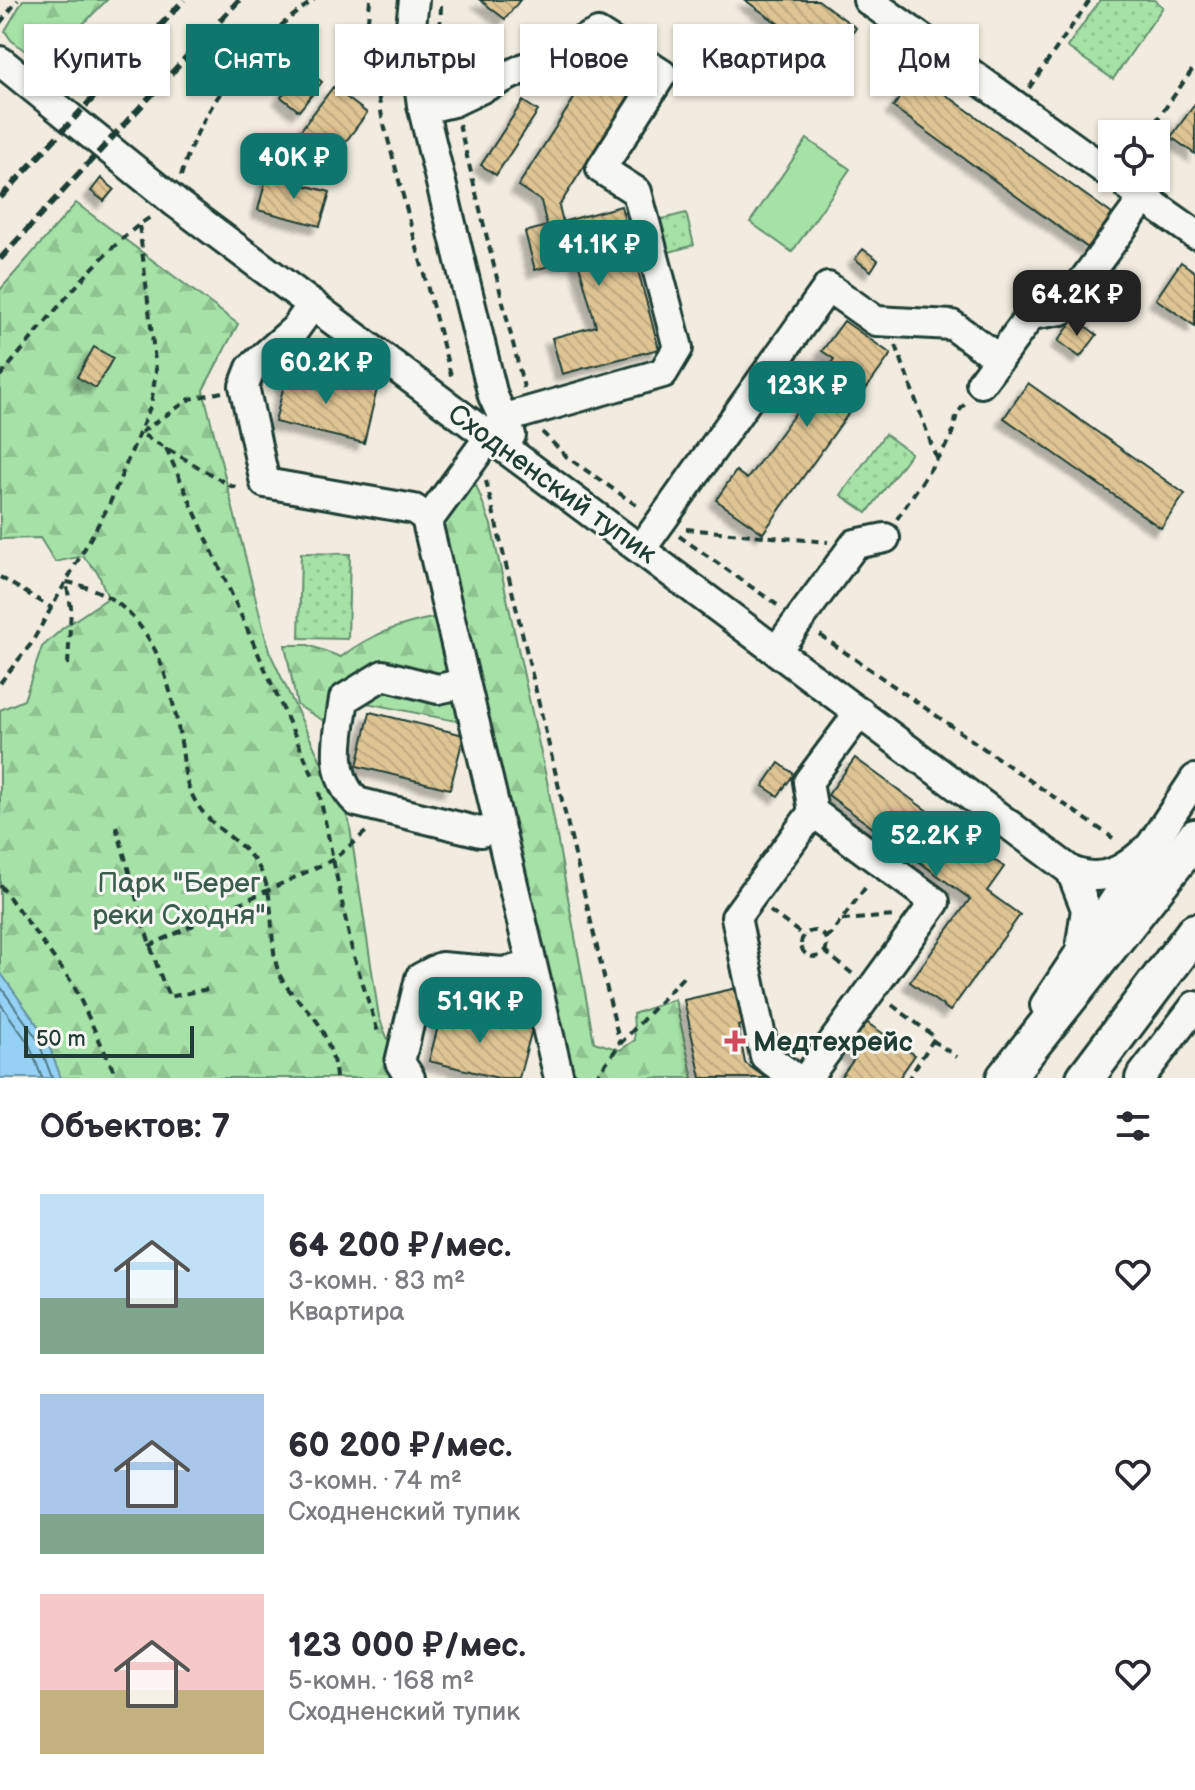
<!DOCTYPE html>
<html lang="ru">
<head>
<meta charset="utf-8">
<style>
  :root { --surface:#fff; --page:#f7f7f7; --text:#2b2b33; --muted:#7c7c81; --accent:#0f766e }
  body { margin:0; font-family:"Balsamiq Sans",sans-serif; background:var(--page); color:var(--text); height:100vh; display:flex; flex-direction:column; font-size:30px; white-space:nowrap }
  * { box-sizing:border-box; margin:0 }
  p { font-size:26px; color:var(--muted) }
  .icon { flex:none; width:44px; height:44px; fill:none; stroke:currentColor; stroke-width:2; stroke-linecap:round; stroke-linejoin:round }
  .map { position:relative; height:1078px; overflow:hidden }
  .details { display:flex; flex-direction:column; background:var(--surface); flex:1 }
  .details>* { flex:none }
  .banner { position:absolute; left:24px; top:24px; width:1148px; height:72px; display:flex; gap:16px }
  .buttons { position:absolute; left:1098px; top:120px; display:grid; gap:16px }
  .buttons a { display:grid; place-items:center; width:72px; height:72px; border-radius:0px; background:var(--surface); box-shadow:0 2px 6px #0004; font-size:40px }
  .scale { position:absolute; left:24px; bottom:20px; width:170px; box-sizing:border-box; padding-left:8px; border:4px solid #1f3d34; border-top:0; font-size:22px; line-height:28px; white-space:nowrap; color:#1f3d34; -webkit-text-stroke:6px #f6f6f2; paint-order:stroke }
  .price { position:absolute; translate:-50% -68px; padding:0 18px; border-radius:16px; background:var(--accent); color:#fff; font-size:26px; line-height:52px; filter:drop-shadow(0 2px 4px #0008) }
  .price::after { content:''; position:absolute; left:50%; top:48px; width:24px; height:18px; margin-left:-12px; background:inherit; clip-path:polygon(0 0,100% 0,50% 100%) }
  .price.on { background:#222; color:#fff }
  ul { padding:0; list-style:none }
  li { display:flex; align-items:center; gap:24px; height:200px; padding:0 40px }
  li span { display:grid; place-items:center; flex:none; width:224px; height:160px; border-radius:0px; color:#555 }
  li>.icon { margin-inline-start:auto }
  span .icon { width:96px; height:96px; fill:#fffc; stroke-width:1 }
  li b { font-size:34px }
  h2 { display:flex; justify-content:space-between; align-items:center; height:96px; padding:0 40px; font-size:34px }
  .tag { padding:0 28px; border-radius:0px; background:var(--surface); box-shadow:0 2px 6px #0004; font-size:28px; line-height:72px }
  .tag.on { background:var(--accent); color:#fff }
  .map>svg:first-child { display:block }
  .green { fill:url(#green-dots); stroke:#628f6e; stroke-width:2 }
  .forest { fill:url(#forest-firs); stroke:#628f6e; stroke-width:2 }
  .pitch { fill:#a6e1a7; stroke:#628f6e; stroke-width:2 }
  .water { fill:#95d1f5; stroke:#6696a8; stroke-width:2 }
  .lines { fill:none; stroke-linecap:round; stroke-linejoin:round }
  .shore { stroke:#4e7881; stroke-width:2 }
  .building { fill:url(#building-back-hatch); stroke:#1f3d34; stroke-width:2; filter:url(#shadow) }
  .minor-casing { stroke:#1f3d34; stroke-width:34 }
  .major-casing { stroke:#1f3d34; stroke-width:42 }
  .path { stroke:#1f3d34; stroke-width:4; stroke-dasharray:8 6; stroke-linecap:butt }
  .minor { stroke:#f6f6f2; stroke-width:28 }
  .major { stroke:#f6f6f2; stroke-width:36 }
  .rail { stroke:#1f3d34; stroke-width:6; stroke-dasharray:12 6; stroke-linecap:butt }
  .poi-dot { fill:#d1495b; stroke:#f6f6f2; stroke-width:3 }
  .labels { text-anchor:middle; stroke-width:6; stroke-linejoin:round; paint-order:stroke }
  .street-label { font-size:28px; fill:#1f3d34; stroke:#f6f6f2 }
  .park-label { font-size:28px; fill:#3a5e4b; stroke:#f6f6f2 }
  .poi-label { font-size:28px; font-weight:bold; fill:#1f3d34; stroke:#f6f6f2; text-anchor:start }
</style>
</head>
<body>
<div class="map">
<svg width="1195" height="1078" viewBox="0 0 1195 1078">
  <defs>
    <pattern id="green-dots" width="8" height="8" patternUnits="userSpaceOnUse" patternTransform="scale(2)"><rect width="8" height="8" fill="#a6e1a7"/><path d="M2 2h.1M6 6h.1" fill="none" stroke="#8ec290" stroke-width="1.8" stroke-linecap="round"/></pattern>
    <pattern id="forest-firs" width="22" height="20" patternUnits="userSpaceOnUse" patternTransform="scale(2)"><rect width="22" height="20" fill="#a6e1a7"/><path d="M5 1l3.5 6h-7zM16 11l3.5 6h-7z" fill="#8ec290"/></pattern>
    <pattern id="building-back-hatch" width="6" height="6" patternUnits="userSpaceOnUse" patternTransform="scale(2)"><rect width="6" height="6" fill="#dfc594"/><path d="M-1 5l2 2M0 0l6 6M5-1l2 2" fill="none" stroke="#bfaa80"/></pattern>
    <filter id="shadow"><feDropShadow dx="-7" dy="7" stdDeviation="2" flood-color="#0004"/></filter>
  </defs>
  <rect width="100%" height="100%" fill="#f1ecdf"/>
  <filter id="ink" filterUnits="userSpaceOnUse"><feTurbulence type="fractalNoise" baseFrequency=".0125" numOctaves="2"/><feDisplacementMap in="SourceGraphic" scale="16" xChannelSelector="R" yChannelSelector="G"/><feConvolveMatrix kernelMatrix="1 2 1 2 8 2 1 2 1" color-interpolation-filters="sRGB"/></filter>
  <g filter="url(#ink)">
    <path class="green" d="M1100 0H1154L1163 7 1113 79 1067 47Z
      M686 213 694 245 659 255 651 222Z
      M885 434 911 453 867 513 841 495Z
      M301 553 350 554 348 639 299 638Z"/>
    <path class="forest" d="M23 0H107L56 51 36 59 11 40 5 31Z
      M76 203 238 324 203 390 269 651 349 821 379 1017 403 1078H61L45 1036 0 972V710L24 700 42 647 63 628 108 598 98 573 83 556 55 562 40 538 0 539V290Z
      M476 485 491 525 547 781 594 1042 620 1050 635 1040 633 1014 675 999 693 1078H563L481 726 367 703 324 721 297 705 285 645H308L341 657C371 634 400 624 437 617L438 518 461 491Z"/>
    <path class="pitch" d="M807 139 850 169 792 252 750 222Z"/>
    <path class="water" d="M0 972 45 1036 61 1078H0Z"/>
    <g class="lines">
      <path class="shore" d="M0 986 38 1040 52 1078
        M0 1003 29 1044 42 1078"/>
    </g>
    <path class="building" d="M480 0H520L505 19Z
      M745 0H818L856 28 832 62Z
      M594 48 622 66 610 84 591 72 586 79 577 74Z
      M304 68 322 82 299 111 281 97Z
      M591 72 629 96 559 206 563 222 547 226 541 201 518 186Z
      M917 74 1112 214 1088 248 893 107Z
      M333 87 367 113 332 160 298 134Z
      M523 101 538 111 496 175 481 165Z
      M1195 104V154L1171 137Z
      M267 175 330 192 320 226 258 210Z
      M101 178 114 189 104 201 91 191Z
      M621 206 659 349 562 374 552 338 596 326 577 258 535 270 525 232Z
      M863 249 878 260 871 271 855 259Z
      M1181 262 1195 272V326L1156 299Z
      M1075 318 1097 335 1080 357 1058 341Z
      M844 321 891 354 763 533 716 500 736 471 747 479 791 419 834 359 822 351Z
      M94 347 113 358 96 388 77 377Z
      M288 368 377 389 364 443 275 422Z
      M1028 383 1185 494 1161 528 1004 418Z
      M370 712 464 735 450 789 357 766Z
      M855 758 1004 867 987 891 1020 915 950 1011 910 982 970 899 828 795Z
      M779 763 794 774 778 796 763 786Z
      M741 987 748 1023 738 1026 745 1063 766 1078H701L684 1000Z
      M443 1007 532 1029 519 1078H498L429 1061Z
      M866 1022 915 1055 899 1078H840L855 1058 845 1051Z"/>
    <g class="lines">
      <g class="minor-casing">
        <path id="minor" d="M414 0 411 25 422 105 493 396 511 435
          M868 0 1112 175
          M0 61 176 203 1071 871C1103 884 1125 870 1148 848
          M424 109 453 102 598 33 662 74 601 169 637 192 678 348 663 373 502 419
          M1130 188 1195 234
          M313 304 295 329 251 368 244 386 265 483 414 509 428 519
          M981 383 1031 315 1062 310 1144 198
          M490 436 427 522 559 1078
          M642 548 828 287 876 321 952 325 999 359
          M777 650 855 544 885 538
          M465 683 438 689 383 675 344 699C339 734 328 775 357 802L480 832 499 828
          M1071 871 1086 909 1081 943
          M1045 1005 1195 779
          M410 1078 400 1062 420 978 441 967 503 972 532 966
          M795 1078 765 1056 736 917 813 812
          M807 1078 935 902 813 812 808 782 860 712
          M1140 1078 1195 1006"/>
      </g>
      <g class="major-casing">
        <path id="major" d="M1005 1078 1195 838
          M1085 1078 1195 932"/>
      </g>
      <path class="path" d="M370 0 367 30 382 117 452 379
        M441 6 440 31 447 77
        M0 23 18 0
        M1029 88 1090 0
        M459 124 524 388
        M1147 134 1195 66
        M181 176C201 105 253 42 314 0
        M896 345 937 460
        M0 376C38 333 106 242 154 215
        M222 392 190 399 140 433 231 486 242 488
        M542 432 567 457 639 507
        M166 448 313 776
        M486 481 620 1044
        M897 519 951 438 957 414 967 401
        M686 529 828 542
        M679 536 780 607
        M0 577 52 608
        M820 635 1113 838
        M68 665 71 607 66 582C102 589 123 602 145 633 167 665 175 710 182 748 184 762 184 778 190 790 206 830 238 834 258 866 277 896 268 935 277 967 283 991 308 1006 320 1026 328 1042 335 1061 336 1078
        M0 683 31 644 109 505 151 405 156 370 139 224
        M319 792 352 950 379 1035
        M116 826C133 883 146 942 169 997L213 988
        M0 885 73 984 117 1078
        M770 911 804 936
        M842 920 895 916
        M801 944a13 13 0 1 1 26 0a13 13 0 1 1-26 0Z
        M825 937 831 934 868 884
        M149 946 334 859 368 830
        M824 951 854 975
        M892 1005 935 1037 909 1078
        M932 1040 957 1057
        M595 1078 620 1044 686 974"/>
      <use href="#minor" class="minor"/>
      <use href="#major" class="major"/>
      <path class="rail" d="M0 198 184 0
        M0 259 239 0"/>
    </g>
  </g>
  <path class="poi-dot" d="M731 1029h8v8h8v8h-8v8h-8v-8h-8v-8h8z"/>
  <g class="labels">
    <g class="street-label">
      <text transform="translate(553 483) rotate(36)" y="10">Сходненский тупик</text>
    </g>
    <g class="park-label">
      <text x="179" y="892">Парк "Берег<tspan x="179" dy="32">реки Сходня"</tspan></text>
    </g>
    <g class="poi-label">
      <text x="753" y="1051">Медтехрейс</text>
    </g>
  </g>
</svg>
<div class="buttons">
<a><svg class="icon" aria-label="locate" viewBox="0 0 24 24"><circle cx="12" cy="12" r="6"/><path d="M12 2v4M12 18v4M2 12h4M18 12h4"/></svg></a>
</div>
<div class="scale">50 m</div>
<b class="price" style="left:294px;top:201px">40K ₽</b>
<b class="price" style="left:599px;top:288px">41.1K ₽</b>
<b class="price on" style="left:1077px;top:338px">64.2K ₽</b>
<b class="price" style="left:326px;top:406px">60.2K ₽</b>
<b class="price" style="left:807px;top:429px">123K ₽</b>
<b class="price" style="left:936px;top:879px">52.2K ₽</b>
<b class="price" style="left:480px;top:1045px">51.9K ₽</b>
<div class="banner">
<a class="tag">Купить</a>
<a class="tag on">Снять</a>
<a class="tag">Фильтры</a>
<a class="tag">Новое</a>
<a class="tag">Квартира</a>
<a class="tag">Дом</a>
</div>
</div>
<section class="details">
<h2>Объектов: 7<svg class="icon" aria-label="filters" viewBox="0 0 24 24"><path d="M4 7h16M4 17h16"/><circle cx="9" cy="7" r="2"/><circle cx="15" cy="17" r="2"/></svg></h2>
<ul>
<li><span style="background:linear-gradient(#bfe0f5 65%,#7fa58c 0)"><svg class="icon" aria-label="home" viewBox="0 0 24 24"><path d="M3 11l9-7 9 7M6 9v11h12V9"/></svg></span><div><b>64 200 ₽/мес.</b><p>3-комн. · 83 m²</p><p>Квартира</p></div><svg class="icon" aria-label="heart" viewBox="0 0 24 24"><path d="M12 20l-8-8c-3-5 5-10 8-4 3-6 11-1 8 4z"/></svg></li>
<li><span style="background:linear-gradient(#a9c7e8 75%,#7fa58c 0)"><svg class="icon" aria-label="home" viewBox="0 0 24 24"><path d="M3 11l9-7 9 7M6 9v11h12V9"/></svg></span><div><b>60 200 ₽/мес.</b><p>3-комн. · 74 m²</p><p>Сходненский тупик</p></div><svg class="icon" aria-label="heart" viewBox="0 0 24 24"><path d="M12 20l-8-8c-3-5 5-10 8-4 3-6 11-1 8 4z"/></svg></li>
<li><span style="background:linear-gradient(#f6c9c9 60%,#c2b280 0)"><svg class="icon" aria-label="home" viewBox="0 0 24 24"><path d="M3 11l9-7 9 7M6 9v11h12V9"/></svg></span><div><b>123 000 ₽/мес.</b><p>5-комн. · 168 m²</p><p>Сходненский тупик</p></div><svg class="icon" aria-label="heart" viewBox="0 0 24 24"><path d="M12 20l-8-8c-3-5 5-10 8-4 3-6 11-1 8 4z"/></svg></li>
</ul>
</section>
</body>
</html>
